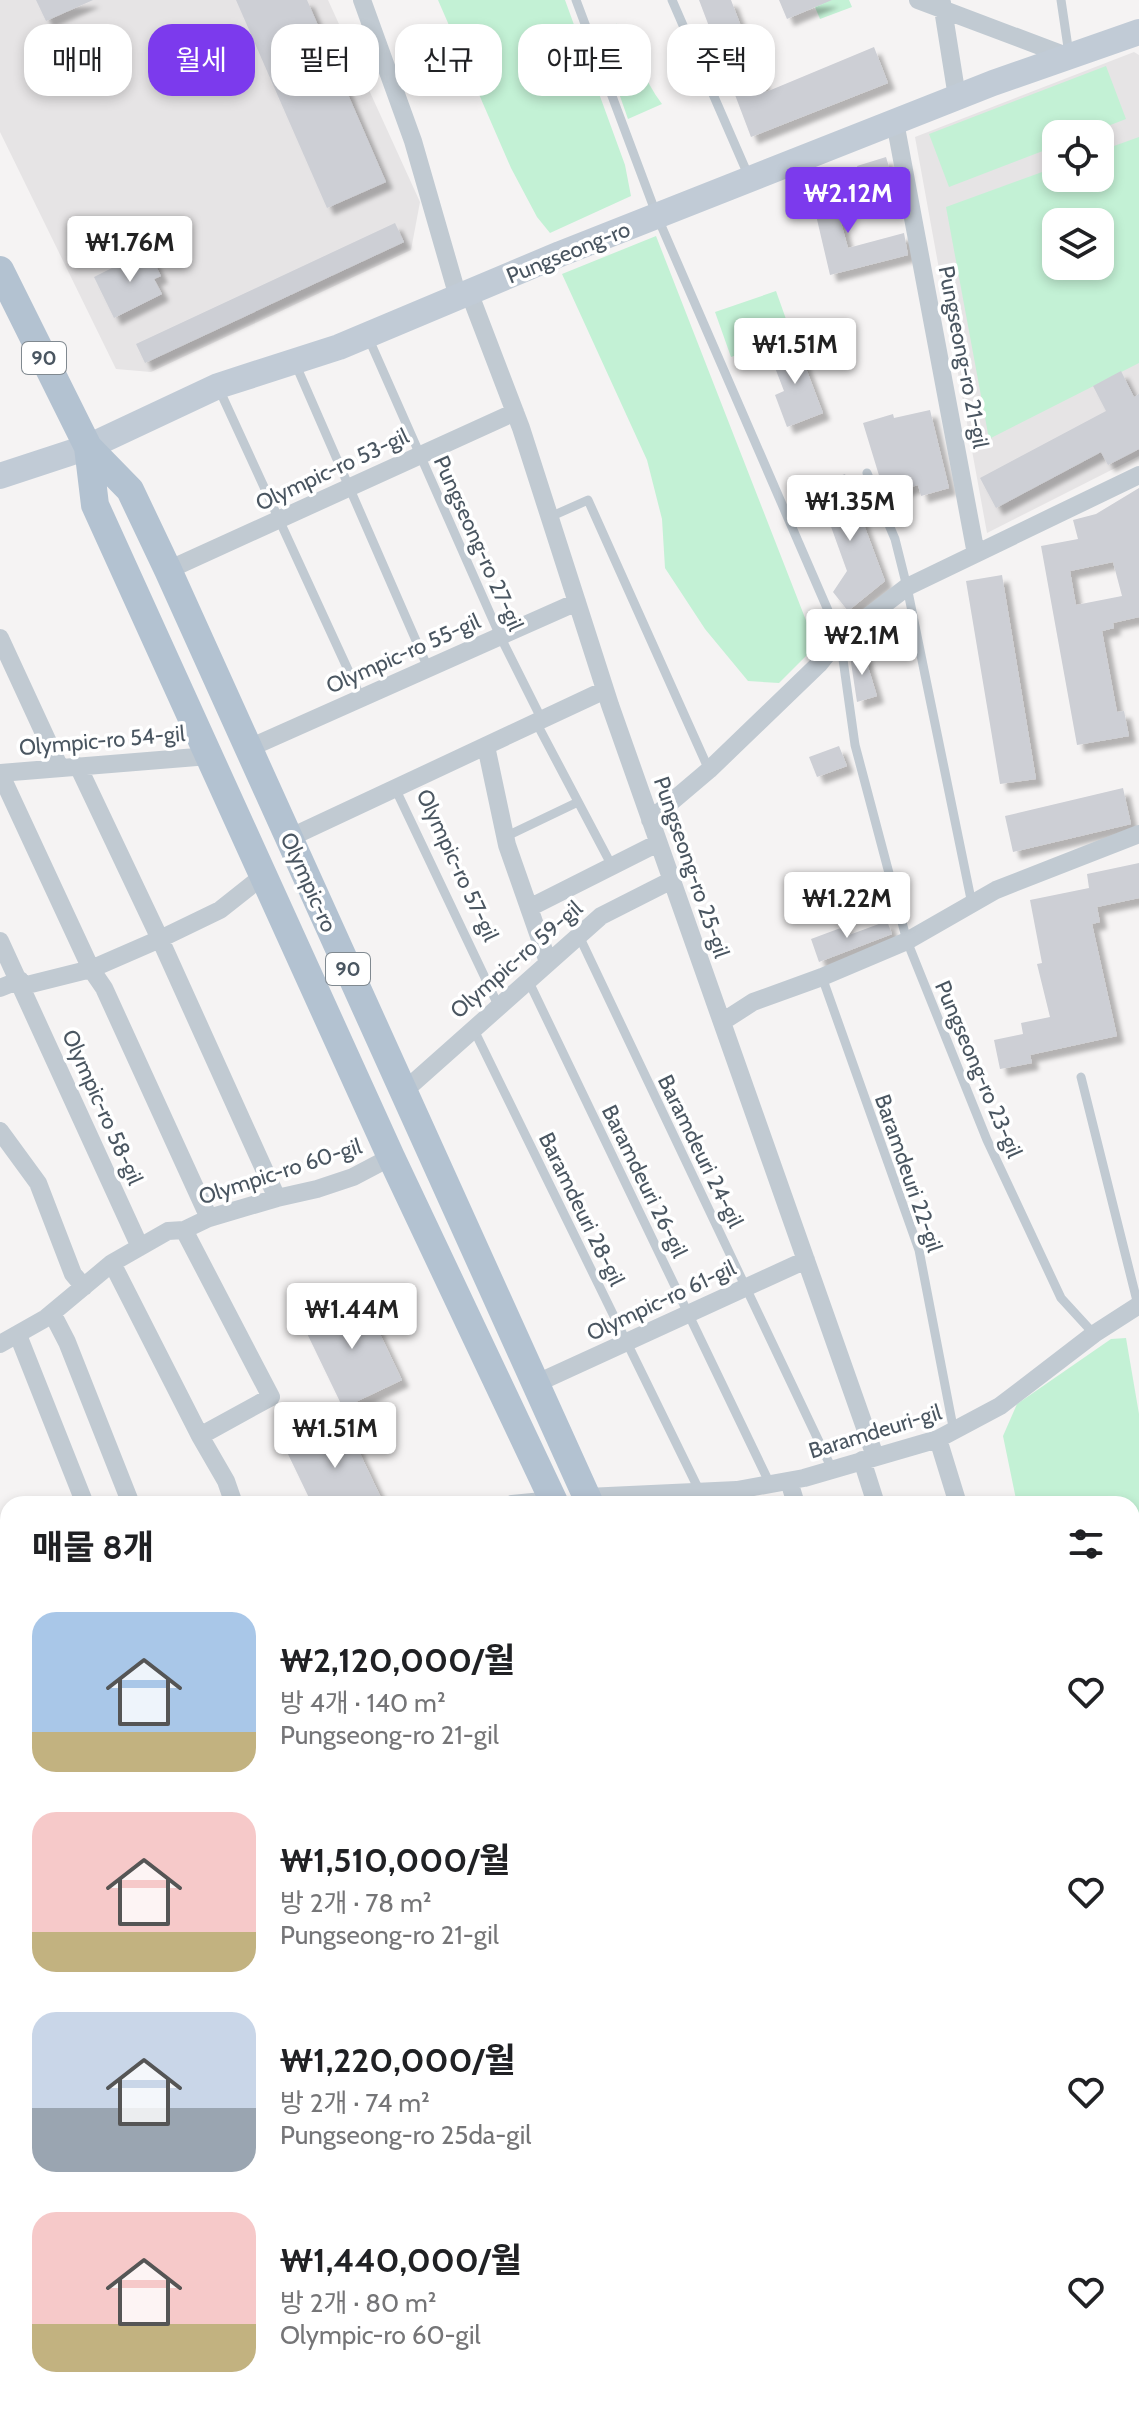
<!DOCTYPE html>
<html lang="ko">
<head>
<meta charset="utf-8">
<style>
  :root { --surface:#fff; --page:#f2f2f2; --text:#202124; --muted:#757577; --accent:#7c3aed }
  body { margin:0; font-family:Cabin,"Noto Sans KR",sans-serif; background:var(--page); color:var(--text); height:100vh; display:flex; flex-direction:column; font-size:30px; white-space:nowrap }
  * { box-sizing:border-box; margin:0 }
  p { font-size:26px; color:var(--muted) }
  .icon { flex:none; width:44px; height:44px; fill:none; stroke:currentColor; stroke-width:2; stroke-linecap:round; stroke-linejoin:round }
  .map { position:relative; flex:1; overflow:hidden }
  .details { position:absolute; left:0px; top:1496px; width:1140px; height:914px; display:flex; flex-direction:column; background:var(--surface); border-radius:24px 24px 0 0; box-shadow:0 4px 12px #0003 }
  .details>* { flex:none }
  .top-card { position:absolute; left:24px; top:24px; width:1092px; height:72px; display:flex; gap:16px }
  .tools { position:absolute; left:1042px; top:120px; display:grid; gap:16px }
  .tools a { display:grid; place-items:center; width:72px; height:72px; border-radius:16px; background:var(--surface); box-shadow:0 4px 12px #0003; font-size:40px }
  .price { position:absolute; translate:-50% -68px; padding:0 18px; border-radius:8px; background:#fff; color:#222; font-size:26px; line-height:52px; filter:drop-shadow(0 2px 4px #0008) }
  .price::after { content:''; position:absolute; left:50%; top:48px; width:24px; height:18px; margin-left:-12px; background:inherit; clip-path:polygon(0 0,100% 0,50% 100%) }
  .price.on { background:var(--accent); color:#fff }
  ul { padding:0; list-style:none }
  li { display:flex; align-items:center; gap:24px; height:200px; padding:0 32px }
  li span { display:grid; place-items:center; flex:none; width:224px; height:160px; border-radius:24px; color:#555 }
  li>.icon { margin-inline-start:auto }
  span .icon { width:96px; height:96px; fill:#fffc; stroke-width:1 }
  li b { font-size:34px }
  h2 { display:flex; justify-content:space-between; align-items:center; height:96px; padding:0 32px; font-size:34px }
  .chip { padding:0 28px; border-radius:24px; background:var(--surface); box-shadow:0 4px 12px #0003; font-size:28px; line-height:72px }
  .chip.on { background:var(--accent); color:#fff }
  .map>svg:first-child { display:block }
  .education { fill:#e6e4e5; fill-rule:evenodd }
  .green { fill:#c3f1d5; fill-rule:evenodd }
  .building { fill:#cdcfd5; fill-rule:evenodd; filter:url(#shadow) }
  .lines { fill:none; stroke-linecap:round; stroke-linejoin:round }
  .lane { stroke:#c1cad2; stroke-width:9 }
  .street { stroke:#c1cad2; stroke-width:18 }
  .secondary { stroke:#c1cbd6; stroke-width:26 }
  .primary { stroke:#b3c2d1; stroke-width:28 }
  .labels { text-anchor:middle; stroke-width:7; stroke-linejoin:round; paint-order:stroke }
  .shield { fill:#fff; stroke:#808990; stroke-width:2 }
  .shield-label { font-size:20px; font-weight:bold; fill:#4a5661 }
  .street-label { font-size:22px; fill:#4a5661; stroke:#fff }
</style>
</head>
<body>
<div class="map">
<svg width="1139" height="2409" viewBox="0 0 1139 2409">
  <defs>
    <filter id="shadow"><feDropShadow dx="7" dy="7" stdDeviation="2" flood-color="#0004"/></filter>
  </defs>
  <rect width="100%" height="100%" fill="#f5f3f3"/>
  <path class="education" d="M0 0H328L420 202 411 250 151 372 116 369 0 132Z
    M1134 52 1139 55V456L987 533 915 137ZM1056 134H1100V178H1056ZM1056 222H1100V266H1056Z"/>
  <path class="green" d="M438 0H565L625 165 631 196 550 233 537 217 511 168Z
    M812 0H849L852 7 820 19Z
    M616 23C635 49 643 79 662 104L628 119 615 82 634 75Z
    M1106 66 1126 119 1087 134H1056V146L949 187 929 134Z
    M1139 137V363L989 439 946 207 1056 167V178H1100V151ZM1056 222H1100V266H1056Z
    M656 236 816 646 779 683 748 681 705 629 665 568 662 519 647 460 562 274Z
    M776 291 792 336 731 357 715 312Z
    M1126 1338 1139 1414V1928L1135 1929 1132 1919V1504H1017L1003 1436 1017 1404 1111 1339Z"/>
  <path class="building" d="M36 0H93L46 21Z
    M236 0H307L386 182 327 208Z
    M699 0H731L766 92 874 47 888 83 751 137Z
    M779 0H832L787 19Z
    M886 157 896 190 868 200 857 166Z
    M828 175 848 248 904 233 908 255 830 275 808 181Z
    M395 223 404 242 145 363 136 344Z
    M148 250 161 276 154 279 162 294 114 318 94 277Z
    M796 342 823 413 787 427 775 395 784 391 769 352Z
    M1121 371 1134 397 1139 394V449L1108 465 1101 452 996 508 980 478 1106 411 1093 386Z
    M930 410 949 488 921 496 918 485 885 495 863 423 893 414 894 418Z
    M845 474 885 581 848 611 833 592 847 571 816 485Z
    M1139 488V617L1113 623 1114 628 1102 631 1117 712 1124 711 1129 736 1077 745 1041 546 1078 539 1073 520 1096 514ZM1113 562 1122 596 1076 605 1070 571Z
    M1002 575 1036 779 1000 784 966 581Z
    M862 647 877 696 857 702 850 656Z
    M839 746 847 766 817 777 809 757Z
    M1123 788 1131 824 1013 852 1005 816Z
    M1139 863V898L1097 907 1100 922 1092 924 1117 1036 1030 1055 1032 1063 1000 1069 994 1040 1023 1034 1021 1023 1050 1017 1037 964 1042 963 1030 900 1089 888 1087 874Z
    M887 921 892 934 819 962 811 939 846 926 849 935Z
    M361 1294 402 1380 343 1408 302 1323Z
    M346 1424 384 1504H312L287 1452Z"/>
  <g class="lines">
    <path class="lane" d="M576 0 657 216 840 638 855 745 907 941 987 1140 1061 1298 1094 1334
      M672 0 749 177
      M1061 0 1069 54
      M368 337 500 636 542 720
      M295 363 428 668
      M219 389 361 698
      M867 473 895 539 907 587 972 904
      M550 517 588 500 709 770
      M536 722 612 866
      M395 788 498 1005
      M505 837 578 802
      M579 936 832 1469
      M822 977 919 1250 954 1432
      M528 980 770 1484
      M473 1028 700 1492
      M1081 1077 1138 1305
      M0 2393 8 2390
      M0 2407 13 2402"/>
    <path class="street" d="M362 0 413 141 458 297
      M918 0 1069 57
      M942 3 957 97
      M895 122 976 554
      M469 292 521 428 610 705 875 1456
      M168 570 515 412
      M0 638 60 768
      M486 746 507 845 548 962
      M249 748 577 602
      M78 766 160 939 277 1198
      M0 773 91 969 104 988 209 1218
      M0 773 209 756
      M650 820 709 770 819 664 840 638 907 587 1139 475
      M289 838 605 690
      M529 908 658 843
      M0 941 140 1247
      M23 986 91 969 160 939 220 910 263 876
      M0 988 20 980
      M722 1022 753 1002 822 977 907 941 996 890 1139 834
      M403 1092 601 916 672 880
      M0 1131 38 1183 73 1274 84 1287
      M184 1230 271 1397 200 1436
      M112 1263 200 1436 226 1481 234 1504
      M52 1313 67 1342 131 1504
      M18 1335 85 1504
      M0 1344 46 1318 112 1263 168 1231 184 1230 209 1218 277 1198 317 1189 353 1177 391 1157
      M535 1384 806 1260
      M938 1439 958 1504
      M862 1460 876 1504
      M789 1481 796 1504
      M587 1497 737 1490 804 1478 938 1439 1000 1406 1094 1334 1139 1305
      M512 1504 553 1500
      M0 1653 8 1651
      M0 1886 8 1882
      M1132 2048 1139 2071
      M0 2160 8 2161
      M0 2261 8 2271
      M1132 2307 1139 2306
      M1132 2376 1139 2374
      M243 2402 249 2409
      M583 2402 586 2409
      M886 2409 900 2402
      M1029 2409 1051 2402"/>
    <path class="secondary" d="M0 476 88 447 218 386 339 347 560 254 993 83 1139 32
      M0 1932 8 1976
      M1002 2402 1006 2409"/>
    <path class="primary" d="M0 270 88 447 130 490 168 570 590 1504
      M88 447 95 505 391 1157 555 1504
      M1132 1979 1139 1978
      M1132 2030 1139 2028
      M0 2376 8 2372
      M89 2409 109 2402"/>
  </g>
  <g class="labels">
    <g class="shield">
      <rect x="22" y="342" width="44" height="32" rx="6"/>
      <rect x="326" y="953" width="44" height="32" rx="6"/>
    </g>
    <g class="shield-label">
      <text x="44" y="365">90</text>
      <text x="348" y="976">90</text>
    </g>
    <g class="street-label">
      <text transform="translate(568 252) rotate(-22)" y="8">Pungseong-ro</text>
      <text transform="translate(964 357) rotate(79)" y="8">Pungseong-ro 21-gil</text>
      <text transform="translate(332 469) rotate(-25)" y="8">Olympic-ro 53-gil</text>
      <text transform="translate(479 543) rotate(66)" y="8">Pungseong-ro 27-gil</text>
      <text transform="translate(403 653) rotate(-24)" y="8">Olympic-ro 55-gil</text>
      <text transform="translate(102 740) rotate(-5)" y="8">Olympic-ro 54-gil</text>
      <text transform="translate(458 865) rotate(65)" y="8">Olympic-ro 57-gil</text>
      <text transform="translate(692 867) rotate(71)" y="8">Pungseong-ro 25-gil</text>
      <text transform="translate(309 882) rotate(66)" y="8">Olympic-ro</text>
      <text transform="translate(516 959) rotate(-41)" y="8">Olympic-ro 59-gil</text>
      <text transform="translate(979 1069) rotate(67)" y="8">Pungseong-ro 23-gil</text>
      <text transform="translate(103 1107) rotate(66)" y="8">Olympic-ro 58-gil</text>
      <text transform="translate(701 1151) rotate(64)" y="8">Baramdeuri 24-gil</text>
      <text transform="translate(280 1171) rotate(-18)" y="8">Olympic-ro 60-gil</text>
      <text transform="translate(909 1173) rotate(71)" y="8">Baramdeuri 22-gil</text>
      <text transform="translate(645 1181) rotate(64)" y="8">Baramdeuri 26-gil</text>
      <text transform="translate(582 1209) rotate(64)" y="8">Baramdeuri 28-gil</text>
      <text transform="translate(661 1300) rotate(-25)" y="8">Olympic-ro 61-gil</text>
      <text transform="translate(875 1431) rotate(-17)" y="8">Baramdeuri-gil</text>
    </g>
  </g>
</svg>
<div class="tools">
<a><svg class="icon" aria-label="locate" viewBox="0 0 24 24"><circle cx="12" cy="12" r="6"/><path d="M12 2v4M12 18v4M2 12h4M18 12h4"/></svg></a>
<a><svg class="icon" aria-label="layers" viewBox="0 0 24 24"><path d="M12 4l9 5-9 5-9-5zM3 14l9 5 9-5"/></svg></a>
</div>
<b class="price on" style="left:848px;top:235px">₩2.12M</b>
<b class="price" style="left:130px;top:284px">₩1.76M</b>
<b class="price" style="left:795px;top:386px">₩1.51M</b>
<b class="price" style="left:850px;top:543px">₩1.35M</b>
<b class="price" style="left:862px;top:677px">₩2.1M</b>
<b class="price" style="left:847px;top:940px">₩1.22M</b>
<b class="price" style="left:352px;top:1351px">₩1.44M</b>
<b class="price" style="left:335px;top:1470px">₩1.51M</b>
<div class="top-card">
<a class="chip">매매</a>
<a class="chip on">월세</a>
<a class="chip">필터</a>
<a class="chip">신규</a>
<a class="chip">아파트</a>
<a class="chip">주택</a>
</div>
<section class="details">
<h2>매물 8개<svg class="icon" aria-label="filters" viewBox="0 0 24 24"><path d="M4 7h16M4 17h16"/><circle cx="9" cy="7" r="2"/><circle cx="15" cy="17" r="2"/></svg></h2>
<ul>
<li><span style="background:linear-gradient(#a9c7e8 75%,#c2b280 0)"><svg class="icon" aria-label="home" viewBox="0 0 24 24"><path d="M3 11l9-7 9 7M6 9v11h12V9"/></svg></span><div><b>₩2,120,000/월</b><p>방 4개 · 140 m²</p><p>Pungseong-ro 21-gil</p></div><svg class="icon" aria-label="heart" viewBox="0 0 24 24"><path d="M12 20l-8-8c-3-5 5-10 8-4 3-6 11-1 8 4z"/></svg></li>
<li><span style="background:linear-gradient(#f6c9c9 75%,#c2b280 0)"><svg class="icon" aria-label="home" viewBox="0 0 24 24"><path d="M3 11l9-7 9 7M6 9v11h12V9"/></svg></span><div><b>₩1,510,000/월</b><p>방 2개 · 78 m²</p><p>Pungseong-ro 21-gil</p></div><svg class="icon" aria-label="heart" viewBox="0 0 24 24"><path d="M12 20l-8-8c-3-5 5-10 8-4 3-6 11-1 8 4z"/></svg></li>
<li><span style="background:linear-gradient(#c9d6e8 60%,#9aa5b1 0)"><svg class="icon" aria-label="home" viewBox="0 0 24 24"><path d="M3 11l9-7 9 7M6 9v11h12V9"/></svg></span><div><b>₩1,220,000/월</b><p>방 2개 · 74 m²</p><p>Pungseong-ro 25da-gil</p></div><svg class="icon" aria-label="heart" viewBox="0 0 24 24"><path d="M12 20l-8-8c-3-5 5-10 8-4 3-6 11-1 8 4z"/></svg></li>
<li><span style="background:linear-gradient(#f6c9c9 70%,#c2b280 0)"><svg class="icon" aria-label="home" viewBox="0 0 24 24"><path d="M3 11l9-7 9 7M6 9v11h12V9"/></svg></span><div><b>₩1,440,000/월</b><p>방 2개 · 80 m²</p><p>Olympic-ro 60-gil</p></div><svg class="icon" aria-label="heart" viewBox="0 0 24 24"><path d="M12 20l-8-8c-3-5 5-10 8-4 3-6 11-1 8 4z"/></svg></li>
</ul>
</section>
</div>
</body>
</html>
